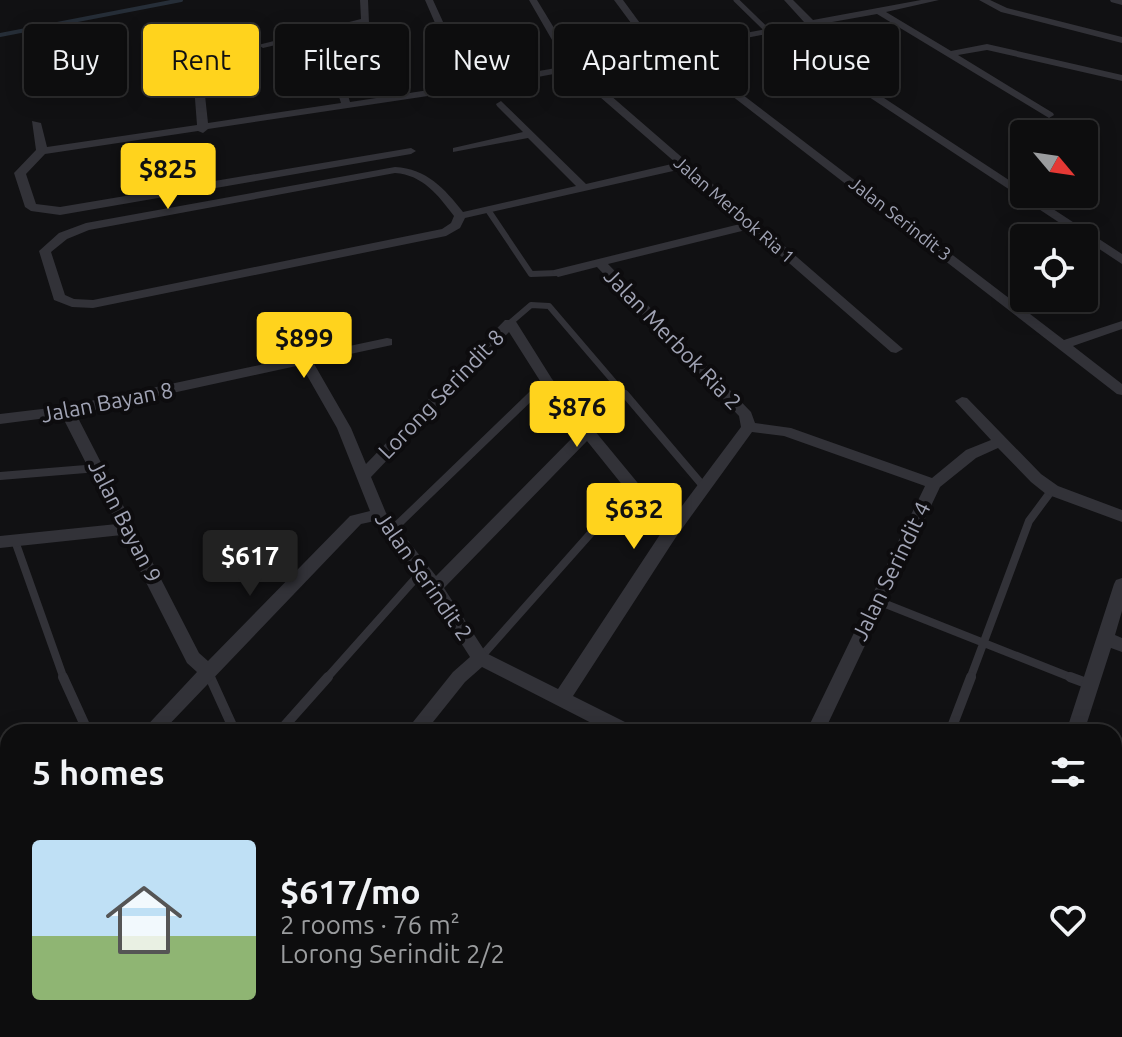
<!DOCTYPE html>
<html lang="en">
<head>
<meta charset="utf-8">
<style>
  :root { --surface:#0d0d0e; --page:#161617; --text:#f1f3f6; --muted:#9a9c9e; --line:#2d2d2e; --accent:#ffd31d }
  body { margin:0; font-family:Ubuntu,sans-serif; background:var(--page); color:var(--text); height:100vh; display:flex; flex-direction:column; font-size:30px; white-space:nowrap }
  * { box-sizing:border-box; margin:0 }
  p { font-size:26px; color:var(--muted) }
  .icon { flex:none; width:44px; height:44px; fill:none; stroke:currentColor; stroke-width:2; stroke-linecap:round; stroke-linejoin:round }
  .map { position:relative; flex:1; overflow:hidden }
  .panel { position:absolute; left:0px; top:724px; width:1122px; height:314px; display:flex; flex-direction:column; background:var(--surface); border-radius:24px 24px 0 0; box-shadow:0 4px 20px #0003,0 0 0 2px var(--line) }
  .panel>* { flex:none }
  .top-card { position:absolute; left:24px; top:24px; width:1074px; height:72px; display:flex; gap:16px }
  .needle { width:52px; rotate:119deg }
  .buttons { position:absolute; left:1010px; top:120px; display:grid; gap:16px }
  .buttons a { display:grid; place-items:center; width:88px; height:88px; border-radius:8px; background:var(--surface); box-shadow:0 4px 20px #0003,0 0 0 2px var(--line); font-size:40px }
  .price { position:absolute; translate:-50% -68px; padding:0 18px; border-radius:8px; background:var(--accent); color:#111; font-size:26px; line-height:52px; filter:drop-shadow(0 2px 4px #0008) }
  .price::after { content:''; position:absolute; left:50%; top:48px; width:24px; height:18px; margin-left:-12px; background:inherit; clip-path:polygon(0 0,100% 0,50% 100%) }
  .price.selected { background:#222; color:#fff }
  ul { padding:0; list-style:none }
  li { display:flex; align-items:center; gap:24px; height:200px; padding:0 32px }
  li span { display:grid; place-items:center; flex:none; width:224px; height:160px; border-radius:8px; color:#555 }
  li>.icon { margin-inline-start:auto }
  span .icon { width:96px; height:96px; fill:#fffc; stroke-width:1 }
  li b { font-size:34px }
  h2 { display:flex; justify-content:space-between; align-items:center; height:96px; padding:0 32px; font-size:34px }
  .chip { padding:0 28px; border-radius:8px; background:var(--surface); box-shadow:0 4px 20px #0003,0 0 0 2px var(--line); font-size:28px; line-height:72px }
  .chip.selected { background:var(--accent); color:#111 }
  .map>svg:first-child { display:block }
  .lines { fill:none; stroke-linecap:round; stroke-linejoin:round }
  .stream { stroke:#262e38; stroke-width:4 }
  .lane-far3 { stroke:#323238; stroke-width:5 }
  .lane-far2 { stroke:#323238; stroke-width:6 }
  .lane-far1 { stroke:#323238; stroke-width:8 }
  .lane { stroke:#323238; stroke-width:10 }
  .street { fill:#323238; fill-rule:evenodd }
  .labels { text-anchor:middle; stroke-width:8; stroke-linejoin:round; paint-order:stroke }
  .far-street-label { font-size:18px; fill:#a1a4b5; stroke:#0d0c0e }
  .street-label { font-size:22px; fill:#a1a4b5; stroke:#0d0c0e }
</style>
</head>
<body>
<div class="map">
<svg width="1122" height="1037" viewBox="0 0 1122 1037">
  <rect width="100%" height="100%" fill="#111113"/>
  <g class="lines">
    <path class="stream" d="M0 35 181 0"/>
    <path class="lane-far3" d="M736 0 769 32"/>
    <path class="lane-far2" d="M488 210 531 274 558 273
      M510 323 531 305 549 306 626 396
      M531 396 547 381"/>
    <path class="lane-far1" d="M625 394 704 487
      M0 476 98 468
      M393 529 533 394
      M15 541 64 679
      M878 601 1075 679
      M480 658 631 488
      M208 671 211 679
      M326 679 423 570
      M970 679 1029 521 1052 490"/>
    <path class="lane" d="M63 677 88 732
      M210 677 235 732
      M1070 677 1089 684
      M279 732 328 677
      M950 732 971 677
      M1018 1030 1033 1037"/>
    <path class="street" d="M360 0H368L369 23 263 48 258 45 361 19Z
      M425 0H433L471 83 567 66 529 0H537L576 64 651 50 614 0H623L659 49 804 22 784 0H793L813 20 921 0H939L886 12 951 51 987 44 1122 75V81L987 50 958 55 1053 113 1054 115 1049 118 877 14 782 31 1024 190V194H1030L1122 254V264L772 33 684 50 1064 340 1122 321V329L1073 346 1122 384V395L1117 394 674 51 580 69 903 349 896 353 891 352 750 229 608 264 751 412 755 423 791 428 932 478 966 450 991 440 955 401 962 397 967 398 1041 474 1058 486 1122 510V522L1046 494 1031 482 998 448 976 458 940 487 824 732H806L925 486 784 436 752 432 676 537 573 696 633 726 635 732H609L482 667 465 682 425 732H405L453 672 470 657 417 574 375 521 361 524 162 732H141L197 672 187 663 122 535 0 548V536L117 524 62 416 0 424V414L67 406 387 338 392 339V345L313 362 351 428 366 464 505 320H515L552 379 670 522 741 427 739 416 597 267 558 277 552 273 554 270 744 223 682 169 465 218 460 228 446 236 93 308 72 307 54 300 39 251 59 233 86 223 395 167C427 169 444 188 463 212L576 186 528 138 453 152V148L523 132 497 106 496 104 501 101 586 184 676 163 570 71 468 90 208 129 203 133 198 131 45 154 26 174 36 204 60 207 411 148 416 151 411 154 60 215 31 211 25 207 14 173 36 150 32 121 41 123 47 147 197 125 194 86 199 83 204 86 208 123 341 103 329 66 334 63 339 66 350 102 462 85ZM395 173C423 175 438 195 454 216L451 223 442 229 93 300 74 299 65 295 51 252 67 239 89 230ZM509 332 542 384 579 431 436 576 386 513 371 477ZM301 365 337 428 370 511 350 516 208 661 199 653 76 414ZM587 441 661 533 558 689 486 653 444 588Z
      M979 0H990L1007 8 1122 37V43L1001 12Z
      M1110 0H1122V5L1111 2Z
      M1122 578V611L1115 635 1122 638V652L1111 648 1084 732H1066L1114 584 1116 580Z
      M8 863V882L0 886V866Z
      M1114 934 1122 937V958L1114 955Z
      M0 1019 8 1023V1030H19L22 1037H0Z
      M167 1030H193L190 1037H164Z
      M504 1030H529L526 1037H501Z
      M690 1030H726L729 1037H693Z"/>
  </g>
  <g class="labels">
    <g class="far-street-label">
      <text transform="translate(734 210) rotate(41)" y="6">Jalan Merbok Ria 1</text>
      <text transform="translate(900 219) rotate(38)" y="6">Jalan Serindit 3</text>
    </g>
    <g class="street-label">
      <text transform="translate(673 339) rotate(46)" y="8">Jalan Merbok Ria 2</text>
      <text transform="translate(441 394) rotate(-46)" y="8">Lorong Serindit 8</text>
      <text transform="translate(107 402) rotate(-11)" y="8">Jalan Bayan 8</text>
      <text transform="translate(125 521) rotate(63)" y="8">Jalan Bayan 9</text>
      <text transform="translate(891 571) rotate(-64)" y="8">Jalan Serindit 4</text>
      <text transform="translate(424 576) rotate(55)" y="8">Jalan Serindit 2</text>
    </g>
  </g>
</svg>
<div class="buttons">
<a><svg class="needle" viewBox="-14 -14 28 28"><path d="M0-13l5 13h-10z" fill="#e53935"/><path d="M0 13l5-13h-10z" fill="#9a9c9e"/></svg></a>
<a><svg class="icon" aria-label="locate" viewBox="0 0 24 24"><circle cx="12" cy="12" r="6"/><path d="M12 2v4M12 18v4M2 12h4M18 12h4"/></svg></a>
</div>
<b class="price" style="left:168px;top:211px">$825</b>
<b class="price" style="left:304px;top:380px">$899</b>
<b class="price" style="left:577px;top:449px">$876</b>
<b class="price" style="left:634px;top:551px">$632</b>
<b class="price selected" style="left:250px;top:598px">$617</b>
<div class="top-card">
<a class="chip">Buy</a>
<a class="chip selected">Rent</a>
<a class="chip">Filters</a>
<a class="chip">New</a>
<a class="chip">Apartment</a>
<a class="chip">House</a>
</div>
<section class="panel">
<h2>5 homes<svg class="icon" aria-label="filters" viewBox="0 0 24 24"><path d="M4 7h16M4 17h16"/><circle cx="9" cy="7" r="2"/><circle cx="15" cy="17" r="2"/></svg></h2>
<ul>
<li><span style="background:linear-gradient(#bfe0f5 60%,#8fb573 0)"><svg class="icon" aria-label="home" viewBox="0 0 24 24"><path d="M3 11l9-7 9 7M6 9v11h12V9"/></svg></span><div><b>$617/mo</b><p>2 rooms · 76 m²</p><p>Lorong Serindit 2/2</p></div><svg class="icon" aria-label="heart" viewBox="0 0 24 24"><path d="M12 20l-8-8c-3-5 5-10 8-4 3-6 11-1 8 4z"/></svg></li>
</ul>
</section>
</div>
</body>
</html>
